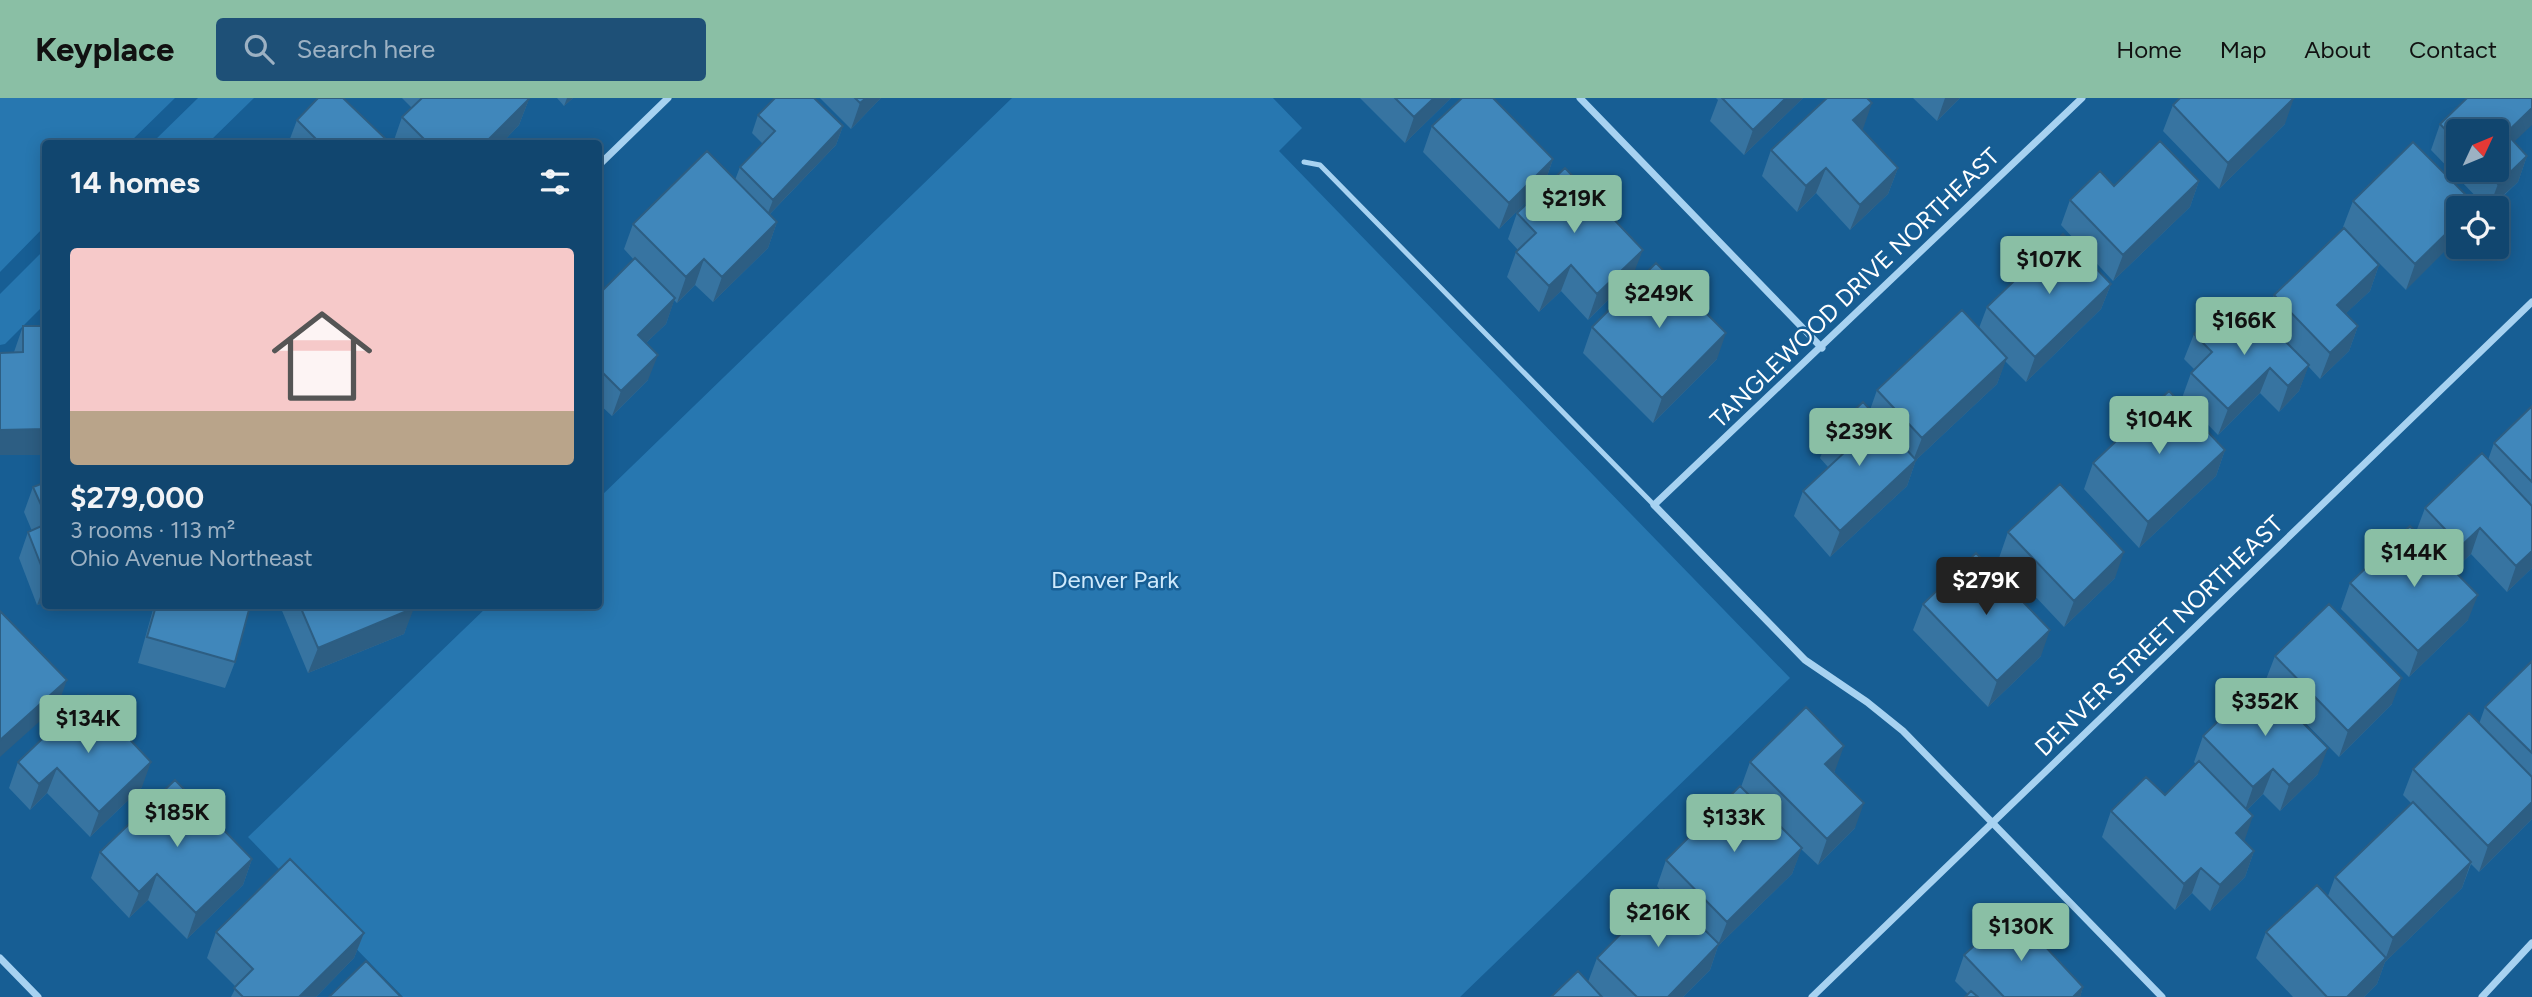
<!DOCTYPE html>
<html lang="en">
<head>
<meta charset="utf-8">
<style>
  :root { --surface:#11466f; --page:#1e5077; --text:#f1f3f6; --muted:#9cb1c3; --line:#305e82; --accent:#8abfa5 }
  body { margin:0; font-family:Figtree,sans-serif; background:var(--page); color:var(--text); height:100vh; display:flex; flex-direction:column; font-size:26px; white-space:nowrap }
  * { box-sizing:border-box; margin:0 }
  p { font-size:23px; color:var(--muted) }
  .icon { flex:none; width:38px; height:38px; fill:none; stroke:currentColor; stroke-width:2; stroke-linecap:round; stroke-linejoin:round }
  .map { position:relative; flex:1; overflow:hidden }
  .drawer { position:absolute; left:42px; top:42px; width:560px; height:469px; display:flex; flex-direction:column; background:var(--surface); border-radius:7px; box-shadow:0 4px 18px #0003,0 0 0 2px var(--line) }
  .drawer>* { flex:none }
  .needle { width:46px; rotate:46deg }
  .buttons { position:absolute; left:2446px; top:21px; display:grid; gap:14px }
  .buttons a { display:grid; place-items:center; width:63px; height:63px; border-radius:7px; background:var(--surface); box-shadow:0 4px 18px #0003,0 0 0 2px var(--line); font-size:35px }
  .price { position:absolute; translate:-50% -60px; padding:0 16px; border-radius:7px; background:var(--accent); color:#111; font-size:23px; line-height:46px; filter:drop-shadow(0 2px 4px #0008) }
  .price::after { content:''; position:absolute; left:50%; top:42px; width:21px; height:16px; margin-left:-10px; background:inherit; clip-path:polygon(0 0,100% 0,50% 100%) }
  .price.active { background:#222; color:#fff }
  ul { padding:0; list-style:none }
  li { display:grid; align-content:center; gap:14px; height:371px; padding:0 28px }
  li+li { border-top:2px solid var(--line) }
  li span { display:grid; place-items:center; height:217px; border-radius:7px; color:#555 }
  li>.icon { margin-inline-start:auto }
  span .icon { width:126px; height:126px; fill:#fffc; stroke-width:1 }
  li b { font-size:30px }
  h2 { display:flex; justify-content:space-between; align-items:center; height:84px; padding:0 28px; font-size:30px }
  header { display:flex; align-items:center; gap:42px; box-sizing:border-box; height:98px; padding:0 35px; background:var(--accent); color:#111 }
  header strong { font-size:33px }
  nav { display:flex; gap:38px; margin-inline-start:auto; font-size:24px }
  .search { width:490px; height:63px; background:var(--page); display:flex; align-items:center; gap:18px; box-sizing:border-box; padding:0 24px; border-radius:7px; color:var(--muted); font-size:26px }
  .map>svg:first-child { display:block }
  .green { fill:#2777b0 }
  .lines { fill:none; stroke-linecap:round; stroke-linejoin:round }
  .lane { stroke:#a7d2f1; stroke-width:5 }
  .street { stroke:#a7d2f1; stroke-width:7 }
  .wall { fill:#3774a1; fill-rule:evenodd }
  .shaded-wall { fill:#2d5e83 }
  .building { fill:#4087bb; stroke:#2d5e83; stroke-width:2 }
  .labels { text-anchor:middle; stroke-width:5; stroke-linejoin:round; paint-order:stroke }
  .street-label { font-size:24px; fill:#fff; stroke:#175e94 }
  .park-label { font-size:24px; fill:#cee9fc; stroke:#175e94 }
</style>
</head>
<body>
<header>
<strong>Keyplace</strong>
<div class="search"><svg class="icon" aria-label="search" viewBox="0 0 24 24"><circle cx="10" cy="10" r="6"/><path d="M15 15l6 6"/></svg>Search here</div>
<nav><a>Home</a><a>Map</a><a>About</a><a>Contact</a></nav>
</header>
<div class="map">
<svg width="2532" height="899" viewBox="0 0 2532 899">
  <rect width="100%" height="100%" fill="#175e94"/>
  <path class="green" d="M0 0H175L129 45 46 46 45 128 0 174Z
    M198 0H254L208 45H152Z
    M1012 0H1273L1302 30 1279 53 1790 580 1460 899H403L248 739 488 508H598L599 400Z
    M45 151V206L5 246 0 247V196Z"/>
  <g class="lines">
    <path class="lane" d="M1304 64 1320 67 1654 407"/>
    <path class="street" d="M1580 0 1822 250
      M2082 0 1654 407 1805 562 1867 604 1903 633 2162 899
      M598 68 668 0
      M0 860 38 899
      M1812 899 2532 204
      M2482 899 2532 845"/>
  </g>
  <path class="wall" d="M402 0H527L529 1 519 27 501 46H394L393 45 402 19 412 10Z
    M557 0H573L564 8Z
    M820 0H881L851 31Z
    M1360 0H1451L1405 45Z
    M1716 0H1803L1744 57 1710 23 1718 2Z
    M1913 0H1960L1937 23Z
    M2173 7 2285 26 2219 91 2163 33Z
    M758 17 843 28 836 47 770 116 777 124 768 150 713 204 695 187 677 205 674 202 666 226 646 245 648 282 612 318 598 305V197L634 162 624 151 633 126 735 82 740 69 763 46 752 35Z
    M297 22 391 46H288Z
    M2440 26 2514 44 2527 58 2518 84 2491 110H2487L2431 52ZM2459 33 2497 72H2459Z
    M1432 28 1553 61 1544 87 1499 131 1423 54Z
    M1862 31 1898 70 1888 96 1850 132 1816 95 1797 114 1762 78 1771 52 1863 31Z
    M2199 83 2190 109 2113 183 2061 127 2070 102 2114 88Z
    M2353 103 2475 106 2474 110H2459L2406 192 2343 129Z
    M1517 115 1633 177 1588 222 1561 193 1539 214 1507 179 1516 154 1518 152 1508 141Z
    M2379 167 2370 193 2346 215 2358 228 2349 253 2320 281 2308 268 2299 293 2279 314 2260 295 2218 337 2182 300 2191 275 2195 272 2184 261 2194 236 2233 233 2265 222 2274 197Z
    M2111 186 2101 211 2026 284 2005 263 1997 286 1916 362 1907 388 1830 459 1794 418 1803 393 1828 369 1820 360 1830 335 1870 312 1877 292 1979 230 1987 209Z
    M23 228 46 357H0V255L14 254Z
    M1592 229 1717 261 1653 325 1583 255Z
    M2532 308V470L2507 494 2471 456 2454 472 2468 522 2409 579 2341 511 2350 485 2416 434 2425 410 2488 362 2494 345Z
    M2225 352 2216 378 2139 450 2084 391 2093 365Z
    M46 384V504L37 507 19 460 28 434 32 433 24 414 33 389Z
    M2008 434 2115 480 2064 529 1999 460Z
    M1923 506 2041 558 1988 609 1913 532Z
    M154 508H250L235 564 225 590 138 565Z
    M280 508H413L404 536 308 575Z
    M2275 558 2392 606 2339 659 2265 584Z
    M2532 563V721L2479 774 2471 766 2462 790 2385 864 2377 886 2364 899H2293L2256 860 2266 834 2328 798 2335 779 2411 705 2403 697 2413 671 2479 626 2485 609Z
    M88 597 142 689 90 739 47 695 30 712 9 690 18 664Z
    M2203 638 2318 676 2280 713 2263 696 2247 712 2244 743 2254 753 2245 779 2210 813 2192 795 2175 812 2102 739 2111 713 2165 697 2196 666 2194 664Z
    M1750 664 1835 673 1834 674 1855 730 1818 767 1801 751 1792 776 1718 848 1710 872 1683 899H1551L1588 884 1597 860 1662 794 1657 788 1666 762 1741 689Z
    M100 754 252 761 243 787 187 841 148 802 129 820 91 780Z
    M216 834 364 835 354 860 316 899H231L236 889 207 860Z
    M1964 857 2083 889 2080 899H1965L1968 896 1955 883Z"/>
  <path class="shaded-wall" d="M567 0H573L564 8Z
    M866 0H881L851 31 860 5Z
    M1434 0H1451L1405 45 1414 19Z
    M1786 0H1803L1744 57 1753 32Z
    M1945 0H1960L1937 23Z
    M2294 0 2285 26 2219 91 2228 65Z
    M529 1 519 27 501 46H484Z
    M1872 5 1863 31 1844 48 1853 22Z
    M2532 10V27L2497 60 2506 35Z
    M843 28 836 47 766 120 773 102Z
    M2527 58 2518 84 2489 110 2498 86Z
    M1553 61 1544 87 1499 131 1509 105Z
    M1826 70 1816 95 1797 114 1806 88Z
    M1898 70 1888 96 1850 132 1860 107Z
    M2199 83 2190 109 2113 183 2123 157Z
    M2459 123V139L2406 192 2415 166Z
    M777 124 768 150 713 204 722 179Z
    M1643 152 1633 177 1588 222 1597 196Z
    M704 161 695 187 677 205 686 179Z
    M1571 167 1561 193 1539 214 1549 188Z
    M2379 167 2370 193 2328 232 2337 207Z
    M2111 186 2101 211 2026 284 2035 259Z
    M675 200 666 226 628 262 638 237Z
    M2358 228 2349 253 2320 281 2330 255Z
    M1726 235 1717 261 1653 325 1662 300Z
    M658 257 648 282 612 318 621 293Z
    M2007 260 1997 286 1916 362 1907 388 1830 459 1840 433 1912 365 1922 340Z
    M2309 267 2299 293 2279 314 2288 288Z
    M2270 270 2260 295 2218 337 2228 311Z
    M46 331V357H0V332Z
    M2225 352 2216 378 2139 450 2148 424Z
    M2480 430 2471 456 2451 474 2461 448Z
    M2532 453V470L2507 494 2516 468Z
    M2124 454 2115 480 2064 529 2074 503Z
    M46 483V504L37 507Z
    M2478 497 2468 522 2409 579 2418 553Z
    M414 510 404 536 308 575 318 550Z
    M2050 532 2041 558 1988 609 1997 583Z
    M2402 580 2392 606 2339 659 2348 633Z
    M67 582 58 607 0 659V642Z
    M1844 648 1835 673 1816 692 1825 666Z
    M2328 650 2318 676 2280 713 2289 687Z
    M151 664 142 689 90 739 99 714Z
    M57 670 47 695 30 712 39 686Z
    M2273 671 2263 696 2244 715 2253 689Z
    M2532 704V721L2479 774 2488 748Z
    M1864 705 1855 730 1818 767 1827 741Z
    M2253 718 2244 744 2236 735Z
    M1802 750 1792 776 1718 848 1710 872 1683 899H1668L1718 847 1727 824Z
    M2254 753 2245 779 2210 813 2220 787Z
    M252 761 243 787 187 841 196 815Z
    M2471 764 2462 790 2385 864 2377 886 2364 899H2347L2385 862 2393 840Z
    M2201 770 2192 795 2175 812 2184 786Z
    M157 776 148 802 129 820 139 794Z
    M364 835 354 860 316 899H299Z
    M2083 889 2080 899H2073Z"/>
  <path class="building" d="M318 0H343L391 46H321L297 22Z
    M422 0H527L529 1 484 46H429L402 19Z
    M775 0H814L843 28 773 102 740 69 775 33 758 17Z
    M855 0H866L860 5Z
    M1395 0H1434L1414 19Z
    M1462 0H1493L1553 61 1509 105 1432 28Z
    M1722 0H1786L1753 32Z
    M1827 0H1867L1872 5 1853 22 1898 70 1860 107 1826 70 1806 88 1771 52Z
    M2180 0H2294L2228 65 2173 7Z
    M2467 0H2532V10L2506 35 2527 58 2498 86 2484 72H2497V33H2459V46L2440 26Z
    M2160 43 2199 83 2123 157 2070 102 2100 73 2114 88Z
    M2413 44 2475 106 2471 110H2459V123L2415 166 2353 103Z
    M707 53 777 124 722 179 704 161 686 179 633 126Z
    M1565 70 1643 152 1597 196 1571 167 1549 188 1516 154 1536 135 1517 115Z
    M2344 130 2379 167 2337 207 2358 228 2330 255 2274 197Z
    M2063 136 2111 186 2035 259 1987 209Z
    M635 160 675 200 638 237 658 257 621 293 598 270V197Z
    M1656 165 1726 235 1662 300 1592 229Z
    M1962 212 2007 260 1922 340 1877 292Z
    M2254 212 2309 267 2288 288 2270 270 2228 311 2191 275 2212 254 2194 236 2215 215 2233 233Z
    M23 228H46V331L0 332V255L23 254Z
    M2169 293 2225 352 2148 424 2093 365Z
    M1863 304 1916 362 1840 433 1803 393 1846 353 1830 335Z
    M2532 308V384L2494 345Z
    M2482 355 2532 408V453L2516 468 2480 430 2461 448 2425 410Z
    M46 384V418L33 389Z
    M2060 386 2124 454 2074 503 2008 434Z
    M46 426V480L28 434Z
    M2410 428 2478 497 2418 553 2350 485Z
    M1976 455 2050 532 1997 583 1923 506Z
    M2329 506 2402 580 2348 633 2275 558Z
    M156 508H250L235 564 147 539Z
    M300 508H413L414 510 318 550Z
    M0 513 67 582 0 642Z
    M2532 563V655L2485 609Z
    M2260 582 2328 650 2289 687 2273 671 2253 689 2203 638Z
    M88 597 151 664 99 714 57 670 39 686 18 664Z
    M1806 609 1844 648 1825 666 1864 705 1827 741 1750 664Z
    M2469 615 2532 679V704L2488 748 2413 671Z
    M2199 663 2253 718 2236 735 2254 753 2220 787 2201 770 2184 786 2111 713 2146 679 2165 697Z
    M175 682 252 761 196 815 157 776 139 794 100 754Z
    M1740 688 1802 750 1727 824 1666 762Z
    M2413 704 2471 764 2393 840 2335 779Z
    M290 761 364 835 299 899H243L234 890 253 871 216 834Z
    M2317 787 2386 860 2347 899H2327L2266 834Z
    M1664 792 1719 846 1668 899H1637L1597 860Z
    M2012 813 2083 889 2073 899H2004L1964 857Z
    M366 863 401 899H329Z
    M1578 873 1602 899H1551Z
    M1971 893 1978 899H1965Z"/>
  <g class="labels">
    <g class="street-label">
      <text transform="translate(1855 190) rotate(-44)" y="8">TANGLEWOOD DRIVE NORTHEAST</text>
      <text transform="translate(2159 538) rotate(-44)" y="8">DENVER STREET NORTHEAST</text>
    </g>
    <g class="park-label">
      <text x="1115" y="490">Denver Park</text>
    </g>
  </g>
</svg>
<div class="buttons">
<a><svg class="needle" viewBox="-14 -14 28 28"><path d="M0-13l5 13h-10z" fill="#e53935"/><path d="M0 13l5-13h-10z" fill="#9cb1c3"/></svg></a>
<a><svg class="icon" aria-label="locate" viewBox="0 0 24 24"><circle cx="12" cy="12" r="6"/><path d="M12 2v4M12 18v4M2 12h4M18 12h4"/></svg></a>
</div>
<b class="price" style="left:1574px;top:137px">$219K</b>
<b class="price" style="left:2049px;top:198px">$107K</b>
<b class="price" style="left:1659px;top:232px">$249K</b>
<b class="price" style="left:2244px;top:259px">$166K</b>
<b class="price" style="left:2159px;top:358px">$104K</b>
<b class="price" style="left:1859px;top:370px">$239K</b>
<b class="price" style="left:2414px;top:491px">$144K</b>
<b class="price active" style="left:1986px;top:519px">$279K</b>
<b class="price" style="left:2265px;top:640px">$352K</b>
<b class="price" style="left:88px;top:657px">$134K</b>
<b class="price" style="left:177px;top:751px">$185K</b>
<b class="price" style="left:1734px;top:756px">$133K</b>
<b class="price" style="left:1658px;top:851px">$216K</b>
<b class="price" style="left:2021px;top:865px">$130K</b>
<section class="drawer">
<h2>14 homes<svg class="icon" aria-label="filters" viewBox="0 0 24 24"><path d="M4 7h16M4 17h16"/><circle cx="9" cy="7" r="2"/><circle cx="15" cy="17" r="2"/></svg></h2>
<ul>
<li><span style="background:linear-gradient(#f6c9c9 75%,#b9a48a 0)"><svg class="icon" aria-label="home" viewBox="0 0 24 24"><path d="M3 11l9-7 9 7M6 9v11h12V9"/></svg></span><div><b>$279,000</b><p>3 rooms · 113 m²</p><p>Ohio Avenue Northeast</p></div></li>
</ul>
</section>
</div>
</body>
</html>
